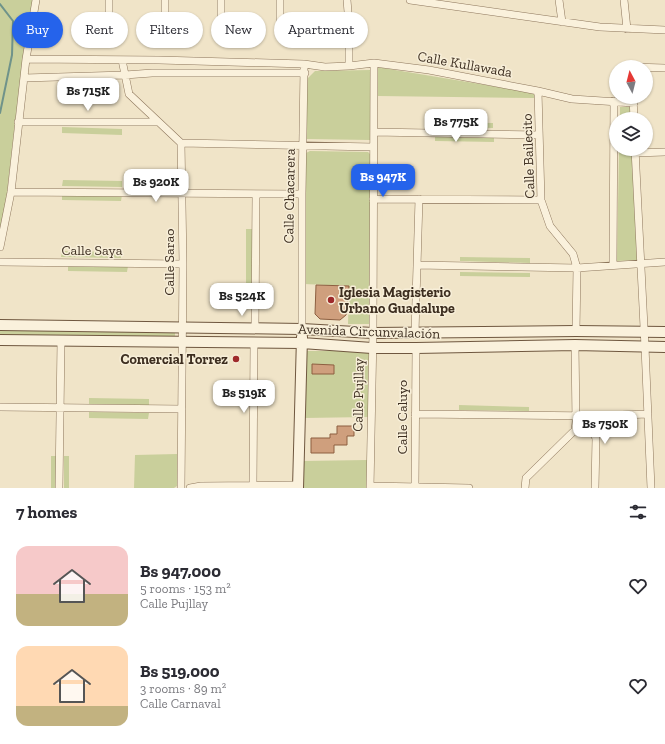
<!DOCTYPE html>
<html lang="en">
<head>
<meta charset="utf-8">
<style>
  :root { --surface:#fff; --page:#f7f7f7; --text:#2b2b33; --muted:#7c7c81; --accent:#2563eb }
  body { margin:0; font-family:"Zilla Slab",serif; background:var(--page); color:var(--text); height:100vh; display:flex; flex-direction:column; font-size:15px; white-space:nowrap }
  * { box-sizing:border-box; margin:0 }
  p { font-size:13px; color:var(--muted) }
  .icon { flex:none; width:22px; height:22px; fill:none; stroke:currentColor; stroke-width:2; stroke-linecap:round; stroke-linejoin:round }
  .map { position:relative; height:488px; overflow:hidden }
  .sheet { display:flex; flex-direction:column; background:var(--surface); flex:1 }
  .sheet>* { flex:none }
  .hud { position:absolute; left:12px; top:12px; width:400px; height:36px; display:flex; gap:8px }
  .needle { width:26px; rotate:353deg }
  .fabs { position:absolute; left:609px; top:60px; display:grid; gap:8px }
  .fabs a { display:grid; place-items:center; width:44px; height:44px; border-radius:50%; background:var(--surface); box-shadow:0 1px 3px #0004; font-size:20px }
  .price { position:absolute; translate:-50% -34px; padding:0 9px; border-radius:8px; background:#fff; color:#222; font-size:13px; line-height:26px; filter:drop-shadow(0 1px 2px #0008) }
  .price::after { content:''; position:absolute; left:50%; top:24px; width:12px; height:9px; margin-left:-6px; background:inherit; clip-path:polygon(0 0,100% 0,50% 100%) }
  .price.on { background:var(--accent); color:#fff }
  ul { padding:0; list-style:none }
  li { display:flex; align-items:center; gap:12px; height:100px; padding:0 16px }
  li span { display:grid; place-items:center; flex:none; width:112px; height:80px; border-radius:12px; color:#555 }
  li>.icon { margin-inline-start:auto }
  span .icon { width:48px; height:48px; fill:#fffc; stroke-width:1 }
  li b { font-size:17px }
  h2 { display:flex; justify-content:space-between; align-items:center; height:48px; padding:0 16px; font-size:17px }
  .tag { padding:0 14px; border-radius:18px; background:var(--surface); box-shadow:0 1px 3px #0004; font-size:14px; line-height:36px }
  .tag.on { background:var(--accent); color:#fff }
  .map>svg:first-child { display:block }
  .green { fill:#c9cf9b }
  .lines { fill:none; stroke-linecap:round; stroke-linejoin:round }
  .stream { stroke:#6f938a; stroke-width:2 }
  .building { fill:#cf9f7d; stroke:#8d5f41 }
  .minor-casing { stroke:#8d765c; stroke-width:8 }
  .secondary-casing { stroke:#6f573f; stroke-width:12 }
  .minor { stroke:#faf1dc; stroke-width:7 }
  .secondary { stroke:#faf1dc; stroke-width:10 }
  .poi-dot { fill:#9e2a2b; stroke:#f7eed8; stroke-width:1.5 }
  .labels { text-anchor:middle; stroke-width:3; stroke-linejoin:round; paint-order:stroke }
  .street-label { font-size:14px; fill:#3d2e20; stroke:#f7eed8 }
  .poi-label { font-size:14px; font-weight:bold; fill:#3d2e20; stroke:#f7eed8; text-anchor:start }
</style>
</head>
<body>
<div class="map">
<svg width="665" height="488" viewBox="0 0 665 488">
  <rect width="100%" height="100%" fill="#f0e4c8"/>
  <path class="green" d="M0 0H33L15 122 7 194 0 230Z
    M377 67 534 93V98L378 96Z
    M370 70V140L306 139 307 79 315 71Z
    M620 107H630V119H620Z
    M435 122 493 123V128L435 127Z
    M62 127 122 129V135L62 133Z
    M435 137 494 138V142L435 141Z
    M619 149H632L638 260 617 261Z
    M310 151 368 152 371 155 369 324H348L349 286 304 284 306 153Z
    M63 180 122 181V187L62 186Z
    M62 193 122 195 121 201 62 200Z
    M246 229H252V289H246Z
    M62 251 121 252V258L61 257Z
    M460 257 530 258V263L460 261Z
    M68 265 128 266 127 272 68 271Z
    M460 272 530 273V277L460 276Z
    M0 329 175 331V339L0 336Z
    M305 351H369L368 417 304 418Z
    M89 398 149 399V405L89 404Z
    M459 405 529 407V411L459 410Z
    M89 412 149 413 148 419 89 418Z
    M177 454V486L174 488H134L135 455Z
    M51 456H56V488H51Z
    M64 456H69V488H64Z
    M367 460V488H303V461Z"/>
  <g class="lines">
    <path class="stream" d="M0 4 13 21 12 55 0 113"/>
  </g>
  <path class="building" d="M316 285 349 286 346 315 340 320 320 319 315 314Z
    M312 364 334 365V374H312Z
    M337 426H354V436H347V445H334V453H311V438H330V434H337Z"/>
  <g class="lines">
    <g class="minor-casing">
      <path id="minor" d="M347 0 349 24V66
        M410 0 600 27 665 30
        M559 0 562 22
        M624 0 627 29
        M109 20V0
        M165 22V0
        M221 23V0
        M280 24V0
        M26 59 159 60 304 64 325 67 349 66 374 63 429 70 538 91 572 99 634 103
        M122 60 129 94 181 143 183 264 181 488
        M632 67 665 68
        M24 78 125 75 152 73H305
        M538 91 541 200 550 226 573 254 577 268 576 331
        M633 97 634 119
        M18 122H158
        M374 132 539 135
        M181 143 373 147
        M635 149 645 347 651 488
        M635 153 665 152
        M11 192 302 194
        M373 199 541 200
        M0 247 11 192 26 59 36 0
        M0 262 183 264
        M417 265 577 268 665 262
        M613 265 614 101
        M255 328 256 195
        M302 329V194L304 69
        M415 333 419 199
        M0 407 182 409
        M415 414 596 416 648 414
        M576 422 590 428 596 438 595 488
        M253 486 254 343
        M370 486 469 488
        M415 487 416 348
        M59 488 61 341
        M190 488 201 486 298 485
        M370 488 373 333 374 63
        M525 488 526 478 575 430 576 422 575 345"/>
    </g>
    <g class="secondary-casing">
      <path id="secondary" d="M0 325 302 329 373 333 576 331 665 332
        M0 340 302 343 372 348H416L575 345 665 347
        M298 488 302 337"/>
    </g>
    <use href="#minor" class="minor"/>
    <use href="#secondary" class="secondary"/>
  </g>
  <g class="poi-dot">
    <circle cx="331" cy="300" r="4"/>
    <circle cx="236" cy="359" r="4"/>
  </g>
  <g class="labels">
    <g class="street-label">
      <text transform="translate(465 64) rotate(10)" y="5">Calle Kullawada</text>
      <text transform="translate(528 156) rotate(-92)" y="5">Calle Bailecito</text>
      <text transform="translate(289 196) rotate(-89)" y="5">Calle Chacarera</text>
      <text x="92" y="255">Calle Saya</text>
      <text transform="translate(169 262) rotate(-90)" y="5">Calle Sarao</text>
      <text transform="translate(369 331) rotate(2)" y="5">Avenida Circunvalación</text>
      <text transform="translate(358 395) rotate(-89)" y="5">Calle Pujllay</text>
      <text transform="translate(402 417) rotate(-90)" y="5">Calle Caluyo</text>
    </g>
    <g class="poi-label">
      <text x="339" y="297">Iglesia Magisterio<tspan x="339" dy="16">Urbano Guadalupe</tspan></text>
      <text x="228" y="364" text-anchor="end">Comercial Torrez</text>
    </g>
  </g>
</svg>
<div class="fabs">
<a><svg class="needle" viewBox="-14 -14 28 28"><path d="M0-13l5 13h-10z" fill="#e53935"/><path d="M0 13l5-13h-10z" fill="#7c7c81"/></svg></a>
<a><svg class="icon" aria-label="layers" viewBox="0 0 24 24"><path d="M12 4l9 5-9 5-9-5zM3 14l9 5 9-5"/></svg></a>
</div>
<b class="price" style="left:88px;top:112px">Bs 715K</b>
<b class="price" style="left:456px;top:143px">Bs 775K</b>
<b class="price on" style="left:383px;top:198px">Bs 947K</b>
<b class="price" style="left:156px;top:203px">Bs 920K</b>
<b class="price" style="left:242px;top:317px">Bs 524K</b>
<b class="price" style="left:244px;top:414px">Bs 519K</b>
<b class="price" style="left:605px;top:445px">Bs 750K</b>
<div class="hud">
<a class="tag on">Buy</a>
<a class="tag">Rent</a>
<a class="tag">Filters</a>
<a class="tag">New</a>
<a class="tag">Apartment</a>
</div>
</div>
<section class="sheet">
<h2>7 homes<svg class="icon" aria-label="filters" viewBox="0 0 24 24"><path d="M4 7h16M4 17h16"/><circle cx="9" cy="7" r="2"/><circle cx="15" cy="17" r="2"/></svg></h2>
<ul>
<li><span style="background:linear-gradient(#f6c9c9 60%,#c2b280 0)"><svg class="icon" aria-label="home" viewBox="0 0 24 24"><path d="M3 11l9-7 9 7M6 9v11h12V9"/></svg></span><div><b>Bs 947,000</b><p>5 rooms · 153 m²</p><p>Calle Pujllay</p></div><svg class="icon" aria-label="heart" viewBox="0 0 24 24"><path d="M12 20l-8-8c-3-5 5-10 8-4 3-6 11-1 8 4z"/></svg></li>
<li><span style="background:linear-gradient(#ffd9b3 75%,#c2b280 0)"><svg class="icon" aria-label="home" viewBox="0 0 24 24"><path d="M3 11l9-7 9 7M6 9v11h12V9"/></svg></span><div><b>Bs 519,000</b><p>3 rooms · 89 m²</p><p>Calle Carnaval</p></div><svg class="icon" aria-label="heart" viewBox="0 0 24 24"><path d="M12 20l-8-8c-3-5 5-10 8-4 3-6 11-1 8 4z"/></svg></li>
</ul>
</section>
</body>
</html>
